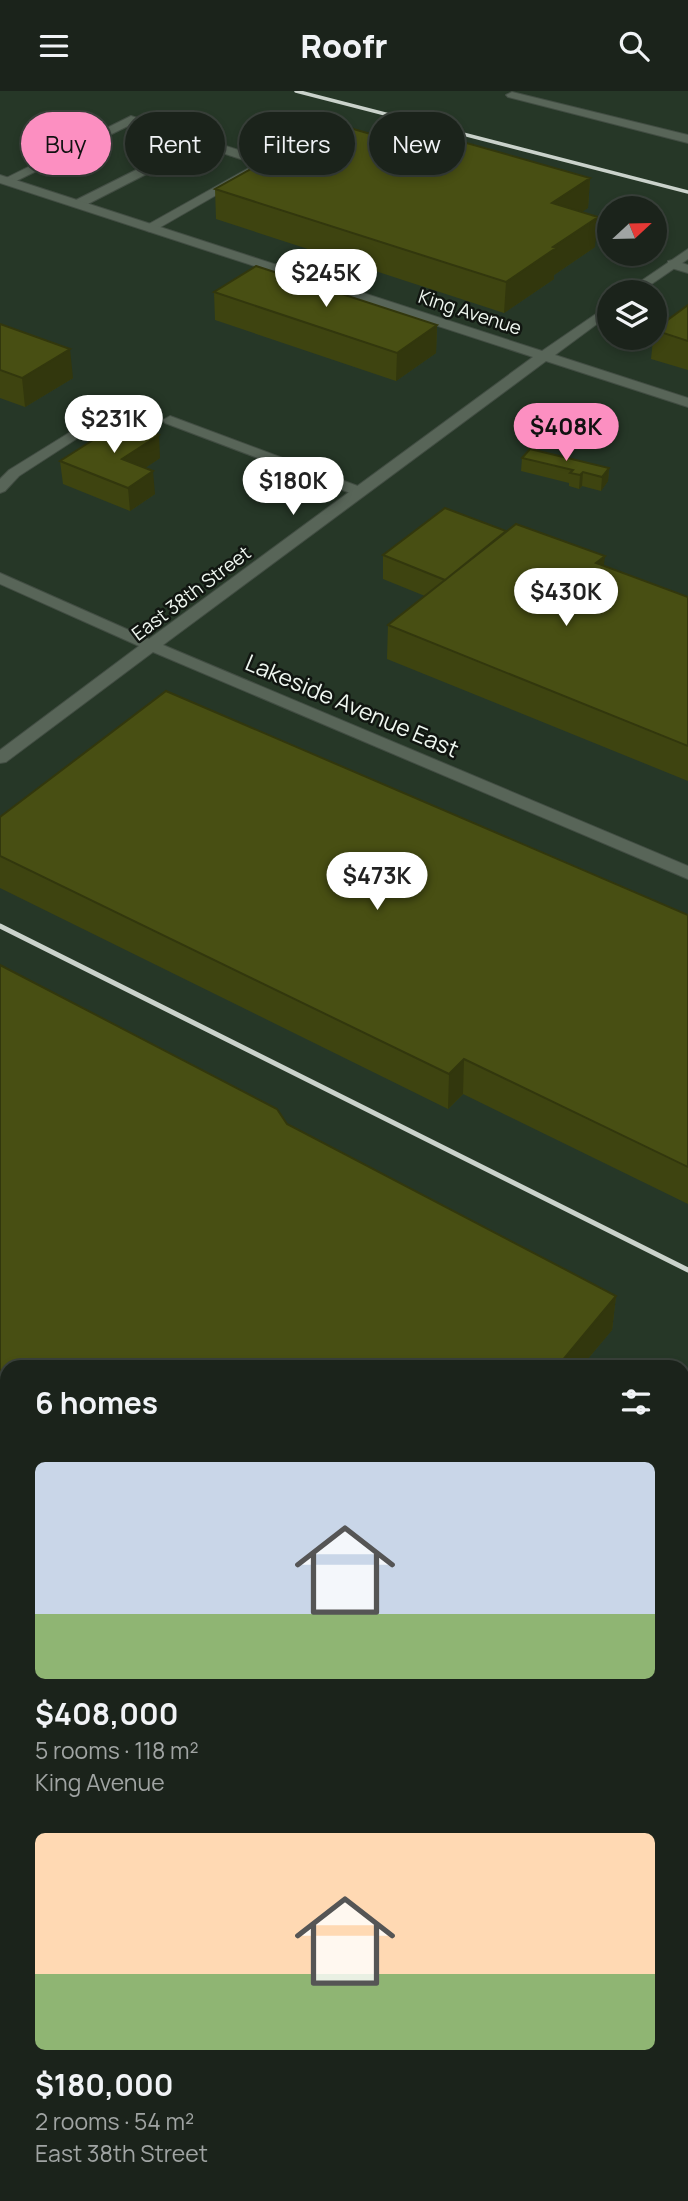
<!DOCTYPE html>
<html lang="en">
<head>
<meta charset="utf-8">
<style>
  :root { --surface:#1b231b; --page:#282f28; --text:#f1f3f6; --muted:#a0a4a3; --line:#39403a; --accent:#fc8fc1 }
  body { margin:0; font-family:Manrope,sans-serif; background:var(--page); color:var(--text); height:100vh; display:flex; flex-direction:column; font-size:26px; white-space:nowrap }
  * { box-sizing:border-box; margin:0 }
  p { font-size:23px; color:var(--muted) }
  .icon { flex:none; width:38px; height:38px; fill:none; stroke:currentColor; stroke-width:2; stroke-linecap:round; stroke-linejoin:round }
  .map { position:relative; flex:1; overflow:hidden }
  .details { position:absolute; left:0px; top:1269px; width:690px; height:842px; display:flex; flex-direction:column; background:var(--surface); border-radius:21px 21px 0 0; box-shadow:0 4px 10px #0003,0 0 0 2px var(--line) }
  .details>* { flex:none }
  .hud { position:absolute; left:21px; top:21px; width:648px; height:63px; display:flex; gap:14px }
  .needle { width:46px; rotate:68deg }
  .controls { position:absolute; left:597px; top:105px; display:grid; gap:14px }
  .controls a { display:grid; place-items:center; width:70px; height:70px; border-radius:50%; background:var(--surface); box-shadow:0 4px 10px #0003,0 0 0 2px var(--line); font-size:35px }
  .price { position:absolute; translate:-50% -60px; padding:0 16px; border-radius:24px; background:#fff; color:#222; font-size:23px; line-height:46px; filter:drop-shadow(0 2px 4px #0008) }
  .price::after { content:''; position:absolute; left:50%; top:42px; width:21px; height:16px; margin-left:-10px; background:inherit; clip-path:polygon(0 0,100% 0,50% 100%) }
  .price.on { background:var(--accent); color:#111 }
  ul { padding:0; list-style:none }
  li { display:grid; align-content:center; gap:14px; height:371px; padding:0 35px }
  li span { display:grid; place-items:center; height:217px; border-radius:10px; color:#555 }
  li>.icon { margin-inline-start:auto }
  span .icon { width:126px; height:126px; fill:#fffc; stroke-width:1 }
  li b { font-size:30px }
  h2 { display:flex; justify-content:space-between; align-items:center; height:84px; padding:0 35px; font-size:30px }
  .pill { padding:0 24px; border-radius:32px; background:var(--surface); box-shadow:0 4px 10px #0003,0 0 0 2px var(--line); font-size:24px; line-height:63px }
  .pill.on { background:var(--accent); color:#111 }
  header { display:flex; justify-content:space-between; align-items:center; height:91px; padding:0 35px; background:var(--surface); font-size:32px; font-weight:800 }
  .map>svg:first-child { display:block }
  .built { fill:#263727; fill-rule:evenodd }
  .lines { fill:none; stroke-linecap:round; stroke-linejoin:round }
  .lane-casing { stroke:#424d43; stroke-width:2 }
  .street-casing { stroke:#424d43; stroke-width:2 }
  .lane { fill:#586558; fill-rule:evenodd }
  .street { fill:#586558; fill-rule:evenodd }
  .rail-far1 { stroke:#cad2cb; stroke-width:3.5 }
  .rail { stroke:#cad2cb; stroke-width:5 }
  .wall { fill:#3e4410 }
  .shaded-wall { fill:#32370d }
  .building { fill:#484f13; stroke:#32370d; stroke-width:2 }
  .labels { text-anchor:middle; stroke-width:5; stroke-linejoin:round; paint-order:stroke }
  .far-street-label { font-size:19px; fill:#eff7f0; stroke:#111611 }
  .street-label { font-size:23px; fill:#eff7f0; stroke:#111611 }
</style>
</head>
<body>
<header><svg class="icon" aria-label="menu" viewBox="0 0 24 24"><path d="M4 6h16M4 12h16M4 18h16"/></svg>Roofr<svg class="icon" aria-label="search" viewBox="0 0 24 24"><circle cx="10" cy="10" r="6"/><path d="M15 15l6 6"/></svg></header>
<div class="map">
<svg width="688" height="2110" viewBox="0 0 688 2110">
  <rect width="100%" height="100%" fill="#242f24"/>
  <path class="built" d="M0 0H688V2110H0ZM609 117H654V163H609ZM609 201H654V247H609ZM7 1276H682V2104H7Z"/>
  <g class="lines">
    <g class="lane-casing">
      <path id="lane" d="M512 1 688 44V52L508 6 506 4Z
        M131 25 270 69 272 72 152 141 147 140V134L256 73 201 55 82 116H74V110L190 52 132 33 10 93 0 90Z
        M673 169 688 174V182L668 176V170Z
        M170 325 363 397 366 400 363 403H353L165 332 163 329Z
        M85 332 90 333 92 336 90 339 19 385 5 400 0 402V388L9 379Z"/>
    </g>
    <g class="street-casing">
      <path id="street" d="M0 84 542 260 609 214V224L555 264 688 307V316L546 270 163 554 688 775V788L153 561 6 671 0 672V659L139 555 0 493V482L149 548 533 266 0 92Z
        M688 158V168L640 201H625Z
        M0 1746 7 1749V1777L0 1774Z
        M459 2104H496L498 2110H461Z"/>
    </g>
    <use href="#lane" class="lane"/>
    <use href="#street" class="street"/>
    <path class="rail-far1" d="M296 0 688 101"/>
    <path class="rail" d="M0 835 688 1179"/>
  </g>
  <path class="wall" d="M590 87 588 117 581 121 595 156 554 184V188L504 222 216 128 215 98Z
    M214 201 437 234 436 262 396 290 215 229Z
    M688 214V279L651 268 654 239Z
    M0 233 73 287 25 316 0 307Z
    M160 367 145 377 155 403 130 420 63 393 60 370Z
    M522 367 609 377 608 390 601 400 582 395 579 398 569 395V392L521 380Z
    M506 440 688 506V690L387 568 388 534 425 505 383 488V464Z
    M0 726 688 824V1113L463 1003 448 1018 0 797Z
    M0 874 287 1033 616 1205 612 1239 581 1276H7V1642L0 1637Z"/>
  <path class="shaded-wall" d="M590 87 588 117 550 142 552 112Z
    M598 126 595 156 554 184V188L504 222 506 191 553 156Z
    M437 234 436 262 396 290 397 262Z
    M70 258 73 287 25 316 22 287Z
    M159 344 160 367 124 391 122 368Z
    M609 377 608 390 601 400 602 386Z
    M153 380 155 403 130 420 128 397Z
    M583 381 582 395 579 398 580 384Z
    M605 465 601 498 596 472Z
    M464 968 463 1003 448 1018 449 983Z
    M616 1205 612 1239 581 1276H557Z
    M688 1922V1938L682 1947V1930Z"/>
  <path class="building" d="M333 32 435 62 456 49 590 87 552 112 598 126 553 156 556 157 506 191 215 98Z
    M256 175 437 234 397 262 214 201Z
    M688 214V250L654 239Z
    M0 233 70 258 22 287 0 279Z
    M123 330 159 344 122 368 153 380 128 397 60 370Z
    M530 358 609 377 602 386 583 381 580 384 570 382 573 379 522 367Z
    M445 417 506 440 445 489 383 464Z
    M516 433 605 465 596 472 688 506V655L388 534Z
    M166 600 688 824V1076L464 968 449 983 0 765V726Z
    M0 874 277 1018 287 1033 616 1205 557 1276H7V1615L0 1610Z
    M688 1473V1922L682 1930V1480Z
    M0 1892 7 1897V2104H277L285 2110H0Z"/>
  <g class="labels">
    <g class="far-street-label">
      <text transform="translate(470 221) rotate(18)" y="7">King Avenue</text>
      <text transform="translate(191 502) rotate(-37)" y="7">East 38th Street</text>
    </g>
    <g class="street-label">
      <text transform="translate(352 615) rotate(23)" y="8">Lakeside Avenue East</text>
    </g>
  </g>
</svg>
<div class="controls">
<a><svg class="needle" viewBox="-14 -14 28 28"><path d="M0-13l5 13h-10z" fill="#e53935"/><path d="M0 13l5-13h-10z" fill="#a0a4a3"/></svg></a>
<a><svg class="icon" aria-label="layers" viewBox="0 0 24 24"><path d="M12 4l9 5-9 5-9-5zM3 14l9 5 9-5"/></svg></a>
</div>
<b class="price" style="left:326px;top:218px">$245K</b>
<b class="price" style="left:114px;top:364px">$231K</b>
<b class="price on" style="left:566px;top:372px">$408K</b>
<b class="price" style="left:293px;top:426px">$180K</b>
<b class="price" style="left:566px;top:537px">$430K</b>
<b class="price" style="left:377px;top:821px">$473K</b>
<div class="hud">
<a class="pill on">Buy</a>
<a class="pill">Rent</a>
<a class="pill">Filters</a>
<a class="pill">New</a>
</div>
<section class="details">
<h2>6 homes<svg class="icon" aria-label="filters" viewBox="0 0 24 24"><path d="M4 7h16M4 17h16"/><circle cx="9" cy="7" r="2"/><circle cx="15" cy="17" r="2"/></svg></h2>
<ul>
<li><span style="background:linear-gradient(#c9d6e8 70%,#8fb573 0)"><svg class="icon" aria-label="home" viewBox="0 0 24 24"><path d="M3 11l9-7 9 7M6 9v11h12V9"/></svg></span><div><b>$408,000</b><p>5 rooms · 118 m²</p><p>King Avenue</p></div></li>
<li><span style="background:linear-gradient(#ffd9b3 65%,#8fb573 0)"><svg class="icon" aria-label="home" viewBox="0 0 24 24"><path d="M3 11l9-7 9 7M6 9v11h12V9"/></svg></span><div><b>$180,000</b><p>2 rooms · 54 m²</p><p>East 38th Street</p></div></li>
</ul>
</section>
</div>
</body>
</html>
